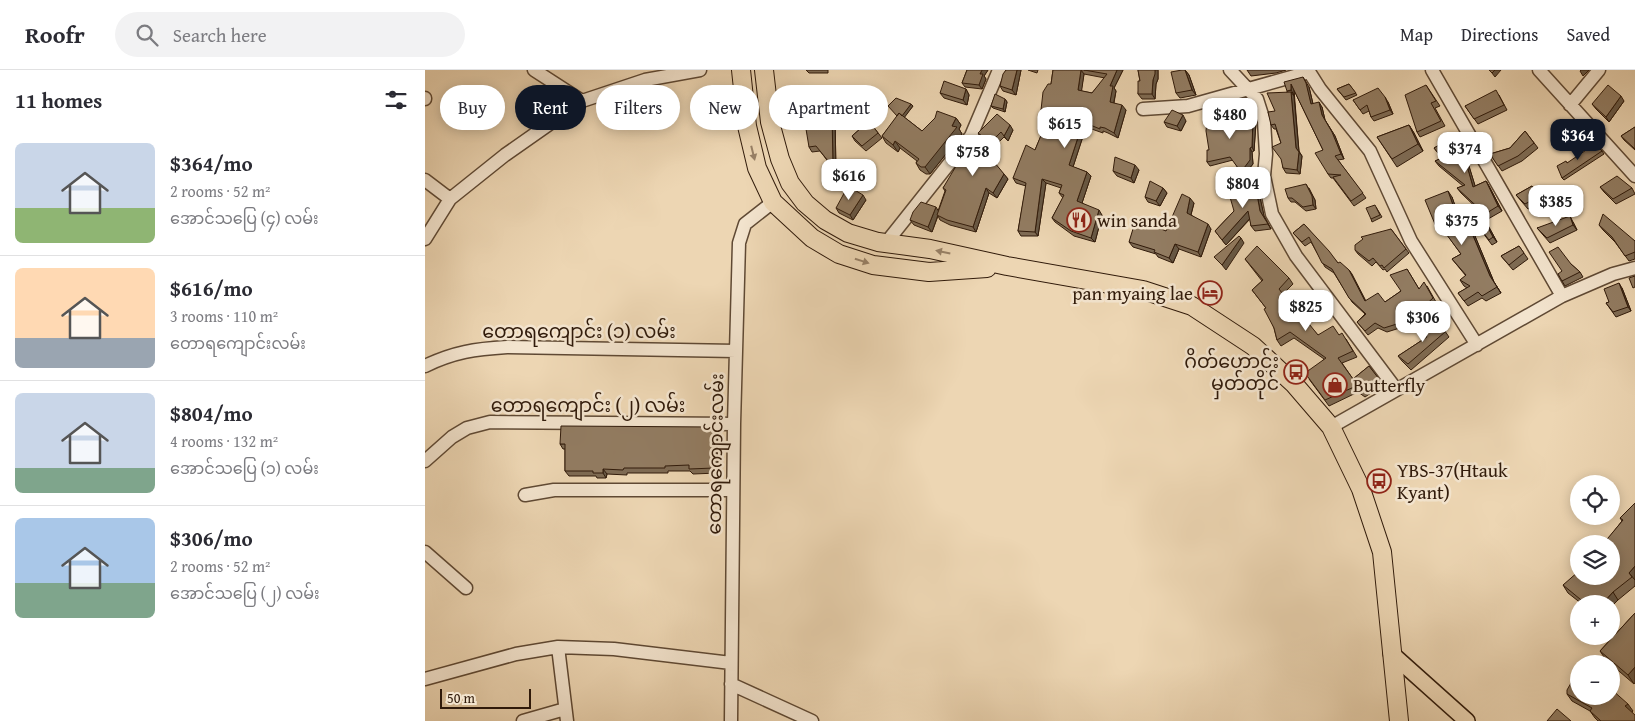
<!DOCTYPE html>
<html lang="en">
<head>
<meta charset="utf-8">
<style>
  :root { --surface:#fff; --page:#f2f2f3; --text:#2b2b33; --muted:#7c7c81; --line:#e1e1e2; --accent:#111827 }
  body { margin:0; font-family:"Gentium Book Plus","Noto Sans Myanmar",serif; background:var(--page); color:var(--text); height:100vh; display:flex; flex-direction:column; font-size:19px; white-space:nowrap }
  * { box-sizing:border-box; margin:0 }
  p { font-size:16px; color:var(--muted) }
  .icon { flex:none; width:28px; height:28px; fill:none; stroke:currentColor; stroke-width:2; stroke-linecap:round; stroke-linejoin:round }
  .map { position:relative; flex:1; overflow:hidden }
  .panel { display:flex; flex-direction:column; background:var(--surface); width:425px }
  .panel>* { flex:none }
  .hud { position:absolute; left:15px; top:15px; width:475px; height:45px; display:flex; gap:10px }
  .controls { position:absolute; left:1145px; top:405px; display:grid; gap:10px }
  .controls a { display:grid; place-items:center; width:50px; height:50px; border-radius:50%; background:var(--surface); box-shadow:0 2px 12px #0003; font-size:25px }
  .scale { position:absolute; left:15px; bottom:12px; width:91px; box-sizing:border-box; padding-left:5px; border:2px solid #301a0a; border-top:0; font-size:14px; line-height:18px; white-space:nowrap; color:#301a0a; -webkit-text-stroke:4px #f3e4ce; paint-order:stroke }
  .price { position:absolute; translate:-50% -42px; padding:0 11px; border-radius:10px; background:#fff; color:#222; font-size:16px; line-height:32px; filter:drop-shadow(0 1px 2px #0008) }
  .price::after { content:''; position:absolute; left:50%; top:30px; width:15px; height:11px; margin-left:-8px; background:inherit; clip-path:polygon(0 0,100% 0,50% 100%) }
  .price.active { background:var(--accent); color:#fff }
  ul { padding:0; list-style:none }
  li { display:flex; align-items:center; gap:15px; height:125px; padding:0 15px }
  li+li { border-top:1px solid var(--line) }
  li span { display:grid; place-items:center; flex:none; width:140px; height:100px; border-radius:8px; color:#555 }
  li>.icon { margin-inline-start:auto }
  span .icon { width:60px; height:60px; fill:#fffc; stroke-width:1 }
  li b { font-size:21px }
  h2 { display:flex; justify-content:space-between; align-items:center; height:60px; padding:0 15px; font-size:21px }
  .pill { padding:0 18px; border-radius:22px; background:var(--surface); box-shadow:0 2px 12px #0003; font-size:18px; line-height:45px }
  .pill.active { background:var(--accent); color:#fff }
  header { display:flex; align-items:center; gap:30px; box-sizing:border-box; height:70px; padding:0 25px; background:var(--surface); border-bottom:1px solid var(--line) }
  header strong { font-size:24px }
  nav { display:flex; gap:28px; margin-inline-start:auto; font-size:18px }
  .search { width:350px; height:45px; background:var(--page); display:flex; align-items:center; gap:12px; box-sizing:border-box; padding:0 18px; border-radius:28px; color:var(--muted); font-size:19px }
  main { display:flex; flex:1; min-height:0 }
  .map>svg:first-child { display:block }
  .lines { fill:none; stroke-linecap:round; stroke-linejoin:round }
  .minor-casing { stroke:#5f4934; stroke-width:15 }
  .major-casing { stroke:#301a0a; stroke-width:18 }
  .highway-casing { stroke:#301a0a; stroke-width:20 }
  .minor { stroke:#f3e4ce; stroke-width:12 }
  .major { stroke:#edd6b3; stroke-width:15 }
  .highway { stroke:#edd6b3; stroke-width:18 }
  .wall { fill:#7e6b54; stroke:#301a0a; fill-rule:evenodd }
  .shaded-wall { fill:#665745; stroke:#301a0a }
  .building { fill:#927c62; stroke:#301a0a }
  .oneway { fill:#988167 }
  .labels { text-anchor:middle; stroke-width:5; stroke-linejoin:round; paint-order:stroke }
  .poi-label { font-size:19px; fill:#301a0a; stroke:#f3e4ce; text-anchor:start }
  .street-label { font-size:19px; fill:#301a0a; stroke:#f3e4ce }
</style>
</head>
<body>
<header>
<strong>Roofr</strong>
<div class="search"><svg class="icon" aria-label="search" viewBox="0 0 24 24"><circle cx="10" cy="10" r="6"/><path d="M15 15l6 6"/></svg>Search here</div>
<nav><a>Map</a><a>Directions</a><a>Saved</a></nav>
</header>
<main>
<section class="panel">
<h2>11 homes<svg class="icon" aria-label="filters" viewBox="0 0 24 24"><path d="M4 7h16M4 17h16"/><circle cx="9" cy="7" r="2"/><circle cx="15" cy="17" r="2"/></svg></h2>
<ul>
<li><span style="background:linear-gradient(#c9d6e8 65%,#8fb573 0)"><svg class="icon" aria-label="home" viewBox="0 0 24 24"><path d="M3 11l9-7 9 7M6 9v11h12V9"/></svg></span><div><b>$364/mo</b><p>2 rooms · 52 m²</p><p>အောင်သပြေ (၄) လမ်း</p></div></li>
<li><span style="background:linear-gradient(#ffd9b3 70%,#9aa5b1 0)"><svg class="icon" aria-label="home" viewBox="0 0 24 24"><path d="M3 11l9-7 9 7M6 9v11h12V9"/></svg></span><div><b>$616/mo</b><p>3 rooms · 110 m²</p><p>တောရကျောင်းလမ်း</p></div></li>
<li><span style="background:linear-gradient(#c9d6e8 75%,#7fa58c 0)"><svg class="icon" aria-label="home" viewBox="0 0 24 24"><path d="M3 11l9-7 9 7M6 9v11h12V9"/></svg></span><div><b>$804/mo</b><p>4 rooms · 132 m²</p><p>အောင်သပြေ (၁) လမ်း</p></div></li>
<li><span style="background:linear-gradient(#a9c7e8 65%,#7fa58c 0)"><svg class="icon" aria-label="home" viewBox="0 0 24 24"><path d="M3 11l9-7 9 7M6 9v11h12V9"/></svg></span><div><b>$306/mo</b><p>2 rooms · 52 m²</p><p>အောင်သပြေ (၂) လမ်း</p></div></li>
</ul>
</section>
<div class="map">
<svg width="1210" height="651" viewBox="0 0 1210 651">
  <rect width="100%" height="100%" fill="#edd6b3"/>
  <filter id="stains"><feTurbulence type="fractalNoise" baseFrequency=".004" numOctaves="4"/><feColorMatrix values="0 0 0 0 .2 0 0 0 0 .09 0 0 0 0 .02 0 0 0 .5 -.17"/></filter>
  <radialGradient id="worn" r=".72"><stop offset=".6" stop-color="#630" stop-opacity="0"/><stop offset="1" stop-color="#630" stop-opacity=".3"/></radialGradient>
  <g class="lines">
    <g class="minor-casing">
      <path id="minor" d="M109 0 157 31
        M805 0 832 29 839 51 841 84 839 106 847 144 871 186 971 319
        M883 0 895 19 945 81 986 171 1052 275
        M1007 0 1137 226
        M1114 0 1210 106
        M0 28V29
        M1145 35 1174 0
        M718 39 763 36 884 2
        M0 110 25 129
        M0 169 25 129 80 85 157 31 220 10 275 0
        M461 173 546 66 574 0
        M0 296C29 282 50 279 82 277L311 281
        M906 357 1137 226 1188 204 1210 198
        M0 391 27 367 42 358 65 352 309 354
        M100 425 129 420H308
        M0 482 41 518
        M133 577 142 651
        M0 609 91 584 133 577 189 579 306 593
        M306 614 387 651
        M98 651 140 639
        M306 651 309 354 314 173 320 154 348 132"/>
    </g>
    <g class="major-casing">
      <path id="major" d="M966 583 1042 651"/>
    </g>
    <g class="highway-casing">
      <path id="highway" d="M316 0 322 56 332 98 348 132 387 168 414 184 448 195 504 202 562 198
        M339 0 345 52 355 89 365 113 380 133 400 150 423 163 453 172 505 179 582 196 718 220 767 236 828 276 869 314 906 357 936 419 957 482 974 651"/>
    </g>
    <use href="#minor" class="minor"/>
    <use href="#major" class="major"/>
    <use href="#highway" class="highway"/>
  </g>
  <path class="wall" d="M381 0H403V3H384Z
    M542 0H563L559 6 561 9 557 19 540 17 537 13Z
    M581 0H596L591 25 578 21 575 16Z
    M603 0H613L612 3Z
    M628 0H698L689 18 691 21 689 33 701 40 693 68 683 63 678 61V63L661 57 648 97 662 102 666 106 657 133 677 145 670 172 649 166 630 152 627 148 638 128 634 123 636 118 621 113 613 166H596L593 161 601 116 591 113 588 108 610 80 625 45H619L616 40 626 14ZM659 4 680 8 667 23 656 21Z
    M713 0H733V9L731 14 730 29H717L713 24 715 11Z
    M760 0 764 5 771 25 755 28 751 23Z
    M822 0H861L851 3 826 6Z
    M924 14 932 25 921 30 912 19Z
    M1001 15 1015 36 1010 38 1020 56 995 67 992 62Z
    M884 17 888 34 897 37 900 50 910 66 919 89 913 90 941 128 929 136 908 108H906L903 104 898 80 869 20 874 81 877 86 875 104 861 103 858 98 856 73 851 59H849L846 55 862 22V21Z
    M541 19 544 25 542 35 519 28 515 23Z
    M1074 25 1082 40 1053 54 1040 36Z
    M418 26 415 46 410 47 411 102 395 81 387 82 384 77Z
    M580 29 582 32 580 42 568 38 566 36Z
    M928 30 963 32 968 44 949 51 946 47 944 41 938 44Z
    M1199 31 1184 52 1171 39 1167 34Z
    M486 34 488 36 479 47 497 61 531 48 536 55 534 59 537 64 505 104H501L495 100 491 93 492 91 475 78 473 82 461 73 457 66 472 47Z
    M828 48 831 52 829 81 827 82 828 94 818 106 808 90 785 96 782 92 784 80 806 52Z
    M444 51 457 68 441 81 430 71 427 66Z
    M761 51 756 61 742 57 739 52Z
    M984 55 989 63 998 81 972 97 952 67Z
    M1210 57V80L1199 70 1196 66Z
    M588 60 583 71 579 67 564 82 571 89 568 92 583 109 572 128 564 123 551 162 525 155 515 150 513 146 507 162 489 155 485 150 513 141 520 121 518 118 556 67 553 63Z
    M1100 61 1113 78 1097 91 1077 101 1065 84 1085 78Z
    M1034 64 1042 78 1039 80 1050 116 1061 111 1064 116 1077 141 1063 149 1036 123 1032 118 1038 116 1014 96 1010 91 1017 88 1009 78Z
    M1177 81 1179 84 1139 110 1137 108 1142 93Z
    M714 100 709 113 692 106 688 101Z
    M830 113 833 118 839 146 846 159 830 161 826 156 825 149 801 175 790 161 809 141Z
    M1107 116 1117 132 1103 139 1091 125Z
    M1175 117 1207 118 1210 124 1191 134 1179 122Z
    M738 118 742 123 735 136 723 132 720 127Z
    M884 118 890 130 891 139 881 141 870 132H866L863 128Z
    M1027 127 1035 151 1045 154 1069 212 1076 223 1061 231 1057 228 1043 236 1033 223 1042 218 1039 216 1035 210 1041 206 1027 189 1036 184 1020 162 1016 165 1012 159Z
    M441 130 428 150 414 143 411 138Z
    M769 133 766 145 786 159 776 187 754 179 748 193 733 187 731 184 708 177 704 172 741 161Z
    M951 137 957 147 947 152 946 149Z
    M1046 147 1059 148 1072 172 1067 175Z
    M1148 152 1152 160 1125 173 1112 158Z
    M879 154 913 193 924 200 940 231 960 232 976 221 982 199 994 219 1002 216 1011 232 997 245 990 237 975 245 978 257 962 262 953 258 943 265 932 252 940 244 927 232 909 203 900 197 886 172 880 176 868 163Z
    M1174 155 1210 171V189L1204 191 1190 172 1178 160Z
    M966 159 984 183 962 202 960 199 958 200 951 192 947 196 933 184 930 180Z
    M1094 176 1103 189 1088 200 1076 186Z
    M820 189 864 208 868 214 858 224 869 239 893 265H914L921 269 932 287 917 293 928 309 944 296 958 315 940 327 933 322 904 336 884 309 899 289 869 268 856 276 852 270 849 258 841 238 827 220 837 211Z
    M1146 194 1155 202 1158 207 1140 216 1137 211V201Z
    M1197 218 1206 241 1191 247 1181 233 1184 232Z
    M1013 251 1024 267 986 300 977 291 973 286 1002 267Z
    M293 362 292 386 293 388V403L268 404 265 401H243V403H202V405L182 404 181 408H172L171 406H144L140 401V379H138L135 374Z
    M1210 433V516L1193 530 1186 537V534H1157L1143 523 1138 515 1154 506 1197 451 1195 448Z
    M1210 543 1209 614 1181 590 1175 581Z
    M1142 624 1208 641 1207 642 1210 651H1173L1170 648 1165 641 1147 631Z"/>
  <path class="shaded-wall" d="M557 0H563L559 6 561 9 557 19 554 15 555 4Z
    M592 0H596L591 25 587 20Z
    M656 0 659 4 656 25 653 20Z
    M692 0H698L689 18 691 21 688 36 685 32V16Z
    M730 0H733V9L731 14 730 29 727 24 728 10Z
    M760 0 764 5 771 25 767 20Z
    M1070 0H1076L1070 7 1067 3Z
    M1156 0H1164L1158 6 1155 1Z
    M878 7 884 17 889 38 886 34Z
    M866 14 869 18V25L866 20Z
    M541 19 544 25 542 35 538 30Z
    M415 21 418 26 415 46 412 41Z
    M866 22 869 26 874 82 871 78Z
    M1196 26 1199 31 1184 52 1181 47Z
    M960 27 963 32 968 44 965 40Z
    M580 29 582 32 580 42 578 39Z
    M894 32 897 37 900 50 910 66 919 89 916 84 897 45Z
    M486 34 488 36 476 52 474 49Z
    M697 35 701 40 693 68 689 63Z
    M407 42 410 47 411 102 408 97Z
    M758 45 761 51 756 61 752 56Z
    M531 48 536 55 534 59 537 64 505 104 500 97 527 56Z
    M828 48 831 52 829 81 827 77Z
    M658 52 661 57 647 100 644 95Z
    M585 55 588 60 583 71 579 66Z
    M984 55 989 63 998 81 993 74Z
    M470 71 475 78 473 82 468 75Z
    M1036 75 1039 80 1052 122 1048 117Z
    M825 78 827 82 828 94 818 106 816 102Z
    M874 82 877 86 875 104 872 100Z
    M567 84 571 89 568 92 565 87Z
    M710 95 714 100 709 113 706 108Z
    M662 102 666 106 656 136 652 131Z
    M579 104 583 109 572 128 568 123Z
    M617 109 621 113 613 166 610 162Z
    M1061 111 1064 116 1077 141 1073 136Z
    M830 113 833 118 839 146 846 159 835 141Z
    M881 114 890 130 891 139 888 135Z
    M561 118 564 123 551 162 548 157Z
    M738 118 742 123 735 136 731 131Z
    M1023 121 1027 127 1038 158 1034 152Z
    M438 125 441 130 428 150 425 145Z
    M765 128 769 133 765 148 762 143Z
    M511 137 514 142 507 162 503 157Z
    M674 140 677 145 670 172 666 168Z
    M823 141 827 146 801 175 797 170Z
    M1055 143 1059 148 1072 172 1068 167Z
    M1145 146 1152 160 1148 155Z
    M1041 149 1045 154 1069 212 1076 223 1065 206Z
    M783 154 786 159 776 187 773 182Z
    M816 168 819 173 801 200 797 195Z
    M750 174 754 179 748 193 744 188Z
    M924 200 927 204 943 235 940 231Z
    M1194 213 1197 218 1206 241 1203 237Z
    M972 241 975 245 978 257 975 253Z
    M289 357 293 362 292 386 293 388V403L289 398 288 383Z
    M178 399 182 404 181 408 178 403Z
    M1210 496V510L1204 503Z
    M1188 522 1193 530 1186 537V534H1177Z
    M1210 597V613L1209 614 1203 605Z
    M1203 634 1208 641 1205 644 1200 636Z"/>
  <path class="building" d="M542 0H557L555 4H558L554 15 537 13Z
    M581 0H592L587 20 575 16 578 4Z
    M628 0H656L653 20 667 23 682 4 659 0H692L685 16H688L685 32 697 35 689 63 680 58 675 57V59L658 52 644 95 662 102 652 131 674 140 666 168 646 161 627 148 639 125 634 123 637 115 617 109 610 162 593 161 601 113 588 108 601 75 610 80 626 41 616 40 618 22 623 14H626Z
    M713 0H730V4L728 10 727 24H713V11H715Z
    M757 0H760L767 20 751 23 746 2Z
    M1064 0H1070L1067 3Z
    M878 7 881 13 886 34 894 32 897 45 907 62 916 84 910 86 938 123 926 131 908 107 916 105 903 104 890 83 898 80 866 14V20L862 21 859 12Z
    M519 11 541 19 538 30 515 23Z
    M924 14 931 23 919 27 912 19Z
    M1001 15 1011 31 1006 33 1016 51 992 62 980 25Z
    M1183 15 1196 26 1181 47 1167 34Z
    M953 18 960 27 965 40 946 47 942 35 935 40 928 30Z
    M1071 20 1079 35 1049 49 1040 36Z
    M415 21 412 41 407 42 408 97 391 76 384 77 381 59 392 58 377 24Z
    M866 22 871 78 874 82 872 100 858 98 856 89 847 77 856 73 850 54 846 55 843 42 850 41 842 23Z
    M570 24 580 29 578 39 566 36Z
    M471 28 486 34 477 46 474 43 472 46 463 36Z
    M747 40 758 45 752 56 739 52Z
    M512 41 531 48 527 56 532 57 500 97H496L491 93 494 89 470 71 468 75 457 66 474 43 497 61 510 48Z
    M572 44 585 55 579 66 576 62 560 78 567 84 565 87 579 104 568 123 561 118 548 157 522 150 512 145 521 120 518 118 543 76 557 66 553 63Z
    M808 47 828 48 827 77 825 78V90L816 102 805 87 782 92V80H784L781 61 782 49 806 52Z
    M444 51 453 63 437 76 427 66Z
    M984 55 993 74 967 89 952 67Z
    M1210 57V79L1196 66Z
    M1100 61 1109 73 1093 86 1073 96 1065 84 1085 78Z
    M1034 64 1039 73 1036 75 1048 117 1061 111 1073 136 1060 144 1032 118 1040 115 1010 91 1017 88 1009 78Z
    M1170 74 1177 81 1137 108 1132 96 1141 91 1142 93Z
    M690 87 710 95 706 108 688 101Z
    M1192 106 1207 118 1188 129 1175 117Z
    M725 111 738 118 731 131 720 127Z
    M830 113 835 141 843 154 826 156 823 141 797 170 790 161 809 141 803 120Z
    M881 114 887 126 888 135 878 137 867 128H863L860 119Z
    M423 116 438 125 425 145 411 138Z
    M1107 116 1113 127 1100 134 1091 125Z
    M1023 121 1034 152 1041 149 1065 206 1072 217 1057 226 1053 222 1039 231 1033 223 1045 216 1035 210 1041 205 1027 189 1036 184 1016 157 1012 159 1000 130Z
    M757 124 765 128 762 143 783 154 773 182 750 174 744 188 729 182 730 180 704 172 711 149 741 161Z
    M496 132 511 137 503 157 485 150 488 142Z
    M950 135 955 145 946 149 941 138Z
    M1055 143 1068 167 1064 170 1046 147Z
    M1178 144 1210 171V182L1200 186 1187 167 1174 155Z
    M1145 146 1148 155 1122 168 1112 158Z
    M879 154 904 181 913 193 915 192 924 200 940 231 953 223 960 232 976 221 965 205 982 199 994 219 999 212 1008 228 994 241 987 233 972 241 975 253 959 258 950 253 940 261 932 252 941 244 924 228 907 199 897 193 884 167 877 172 868 163Z
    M966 159 981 179 959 198 957 195 955 196 948 188 944 191 930 180V175L938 169 936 167Z
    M814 166 816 168 797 195 789 187Z
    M832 176 864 208 854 219 869 239 876 244 893 265 908 256 914 265 917 263 928 281 913 288 928 309 944 296 954 309 936 321 929 317 900 330 880 303 901 288 865 262 852 270 849 258 839 239 841 238 827 220 838 210 820 189Z
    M1094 176 1099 183 1084 195 1076 186Z
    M1133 177 1146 194 1155 202 1137 211 1133 204 1137 201 1124 182Z
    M1210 206V217L1208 218 1204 208Z
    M1194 213 1203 237 1188 242 1181 233 1184 232 1179 219Z
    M1013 251 1020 262 983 294 973 286 1002 267 999 262Z
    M136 356 289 357 288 383H290L289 398 264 399V395L240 396V398H199L198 400 178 399V403H168V401H140V374H135Z
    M1210 433V496L1204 503 1207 507 1188 522 1177 534H1161L1138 515 1154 501V506H1186V474H1178L1198 450 1195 448Z
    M1210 543V597L1203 605 1175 581Z
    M1160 589 1164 594H1157Z
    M1154 599V626H1186V619L1203 634 1200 636 1210 645V651H1176L1165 641 1167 638 1142 624V620Z
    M1132 639 1146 651H1122Z"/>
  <defs><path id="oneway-solid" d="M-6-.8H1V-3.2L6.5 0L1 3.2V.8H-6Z" transform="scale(1.25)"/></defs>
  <g class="oneway">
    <use href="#oneway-solid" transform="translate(328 83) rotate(76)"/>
    <use href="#oneway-solid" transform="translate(518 182) rotate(-168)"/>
    <use href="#oneway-solid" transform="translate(437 191) rotate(18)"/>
  </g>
  <defs>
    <g id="restaurant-ring" transform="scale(1.25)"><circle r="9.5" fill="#f3e4ce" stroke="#8f2418" stroke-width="1.5"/><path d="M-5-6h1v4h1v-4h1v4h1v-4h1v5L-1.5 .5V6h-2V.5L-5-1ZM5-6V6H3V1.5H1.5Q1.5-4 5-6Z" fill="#8f2418"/></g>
    <g id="hotel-ring" transform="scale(1.25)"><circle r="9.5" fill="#f3e4ce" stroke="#8f2418" stroke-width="1.5"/><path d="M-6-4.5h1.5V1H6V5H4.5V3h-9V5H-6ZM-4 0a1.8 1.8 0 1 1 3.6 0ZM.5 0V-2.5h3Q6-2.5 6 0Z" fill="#8f2418"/></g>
    <g id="bus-ring" transform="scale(1.25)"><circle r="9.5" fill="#f3e4ce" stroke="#8f2418" stroke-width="1.5"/><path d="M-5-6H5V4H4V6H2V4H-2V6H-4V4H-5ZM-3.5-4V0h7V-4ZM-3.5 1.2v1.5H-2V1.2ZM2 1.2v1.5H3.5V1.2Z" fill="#8f2418"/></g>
    <g id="shop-ring" transform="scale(1.25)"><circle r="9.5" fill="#f3e4ce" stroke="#8f2418" stroke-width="1.5"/><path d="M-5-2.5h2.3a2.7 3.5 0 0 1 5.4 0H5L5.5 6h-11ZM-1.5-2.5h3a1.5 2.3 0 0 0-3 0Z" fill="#8f2418"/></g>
  </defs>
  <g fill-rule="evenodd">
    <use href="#restaurant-ring" x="654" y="150"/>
    <use href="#hotel-ring" x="785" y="223"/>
    <use href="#bus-ring" x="871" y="302"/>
    <use href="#shop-ring" x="910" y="315"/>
    <use href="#bus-ring" x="954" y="411"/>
  </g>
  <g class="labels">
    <g class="poi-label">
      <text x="672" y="157">win sanda</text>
      <text x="768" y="230" text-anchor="end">pan myaing lae</text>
      <text x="854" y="298" text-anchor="end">ဂိတ်ဟောင်း<tspan x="854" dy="22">မှတ်တိုင်</tspan></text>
      <text x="928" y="322">Butterfly</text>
      <text x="972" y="407">YBS-37(Htauk<tspan x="972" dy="22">Kyant)</tspan></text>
    </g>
    <g class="street-label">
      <text x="154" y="268">တောရကျောင်း (၁) လမ်း</text>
      <text x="163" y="342">တောရကျောင်း (၂) လမ်း</text>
      <text transform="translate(290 384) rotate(-89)" y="7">တောရကျောင်းလမ်း</text>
    </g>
  </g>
  <rect width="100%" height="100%" filter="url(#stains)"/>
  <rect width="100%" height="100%" fill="url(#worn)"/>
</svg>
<div class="controls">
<a><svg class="icon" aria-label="locate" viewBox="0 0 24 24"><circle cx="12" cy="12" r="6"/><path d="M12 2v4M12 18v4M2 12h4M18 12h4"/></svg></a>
<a><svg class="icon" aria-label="layers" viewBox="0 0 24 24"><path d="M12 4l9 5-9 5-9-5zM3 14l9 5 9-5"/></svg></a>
<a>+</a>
<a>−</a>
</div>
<div class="scale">50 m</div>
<b class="price" style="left:805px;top:70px">$480</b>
<b class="price" style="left:640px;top:79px">$615</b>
<b class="price active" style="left:1153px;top:91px">$364</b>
<b class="price" style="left:1040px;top:104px">$374</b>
<b class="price" style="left:548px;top:107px">$758</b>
<b class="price" style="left:424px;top:131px">$616</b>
<b class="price" style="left:818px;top:139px">$804</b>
<b class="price" style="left:1131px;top:157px">$385</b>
<b class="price" style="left:1037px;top:176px">$375</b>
<b class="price" style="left:881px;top:262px">$825</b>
<b class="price" style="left:998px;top:273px">$306</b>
<div class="hud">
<a class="pill">Buy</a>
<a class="pill active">Rent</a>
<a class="pill">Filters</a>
<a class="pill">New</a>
<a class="pill">Apartment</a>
</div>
</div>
</main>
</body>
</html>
